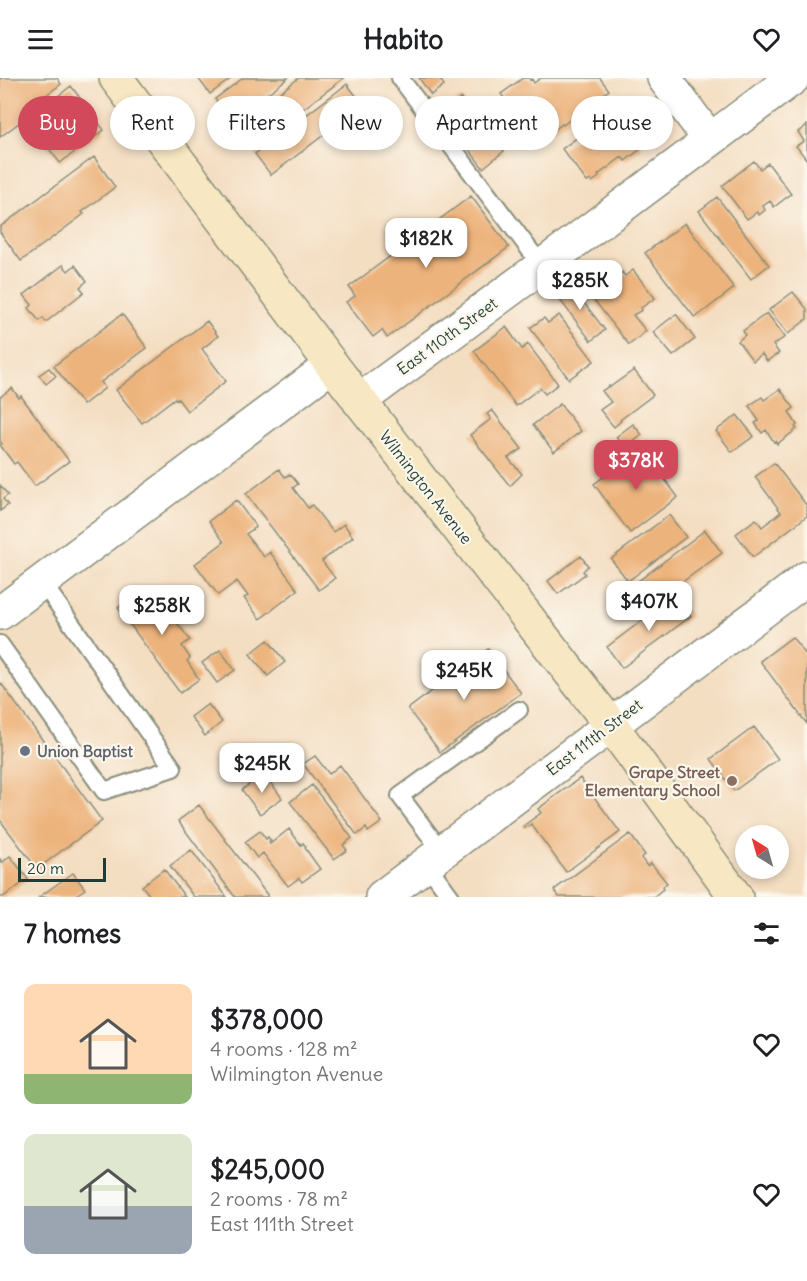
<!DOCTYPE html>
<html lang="en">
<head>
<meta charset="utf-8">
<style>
  :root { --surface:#fff; --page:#f2f2f2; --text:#202124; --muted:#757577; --accent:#d1495b }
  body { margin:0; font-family:Delius,sans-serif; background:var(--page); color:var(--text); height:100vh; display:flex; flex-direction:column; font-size:22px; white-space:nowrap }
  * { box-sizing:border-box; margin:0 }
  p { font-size:20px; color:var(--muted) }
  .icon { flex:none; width:33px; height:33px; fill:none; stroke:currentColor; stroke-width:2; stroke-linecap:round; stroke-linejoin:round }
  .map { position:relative; height:819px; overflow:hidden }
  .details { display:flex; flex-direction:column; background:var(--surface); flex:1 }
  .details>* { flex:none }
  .banner { position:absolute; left:18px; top:18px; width:771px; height:54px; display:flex; gap:12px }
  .needle { width:39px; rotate:323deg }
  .controls { position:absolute; left:735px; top:747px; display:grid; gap:12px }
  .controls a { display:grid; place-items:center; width:54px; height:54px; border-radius:50%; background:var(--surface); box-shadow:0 3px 9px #0003; font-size:30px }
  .scale { position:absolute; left:18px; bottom:15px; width:88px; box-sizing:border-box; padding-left:6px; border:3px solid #1f3d34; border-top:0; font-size:16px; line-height:21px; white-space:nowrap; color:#1f3d34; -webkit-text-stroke:4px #fbf7ec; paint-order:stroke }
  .price { position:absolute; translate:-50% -51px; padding:0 14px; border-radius:12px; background:#fff; color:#222; font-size:20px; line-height:39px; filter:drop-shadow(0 2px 3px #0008) }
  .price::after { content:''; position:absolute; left:50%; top:36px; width:18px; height:14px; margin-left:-9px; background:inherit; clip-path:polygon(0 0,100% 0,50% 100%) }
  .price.on { background:var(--accent); color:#fff }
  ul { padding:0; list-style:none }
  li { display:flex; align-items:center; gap:18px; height:150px; padding:0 24px }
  li span { display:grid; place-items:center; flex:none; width:168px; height:120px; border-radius:12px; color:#555 }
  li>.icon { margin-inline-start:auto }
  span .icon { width:72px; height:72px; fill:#fffc; stroke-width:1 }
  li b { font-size:26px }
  h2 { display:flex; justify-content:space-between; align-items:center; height:72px; padding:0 24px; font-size:26px }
  .chip { padding:0 21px; border-radius:27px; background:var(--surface); box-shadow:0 3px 9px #0003; font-size:21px; line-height:54px }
  .chip.on { background:var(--accent); color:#fff }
  header { display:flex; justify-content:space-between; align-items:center; height:78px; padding:0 24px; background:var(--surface); font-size:27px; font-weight:700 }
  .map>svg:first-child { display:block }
  .building { fill:#edb37b }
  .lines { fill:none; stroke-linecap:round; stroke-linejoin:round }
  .lane-casing { stroke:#8a8e7b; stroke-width:20 }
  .street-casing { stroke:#8a8e7b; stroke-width:36 }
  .secondary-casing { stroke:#8a8e7b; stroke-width:36 }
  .lane { stroke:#fff; stroke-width:16 }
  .street { stroke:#fff; stroke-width:33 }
  .secondary { stroke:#f7e8c3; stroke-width:33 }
  .worship-dot { fill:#6b7280; stroke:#fbf7ec; stroke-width:2 }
  .education-dot { fill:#8d6e63; stroke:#fbf7ec; stroke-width:2 }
  .labels { text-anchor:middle; stroke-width:4.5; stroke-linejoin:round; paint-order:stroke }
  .street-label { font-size:16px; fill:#1f3d34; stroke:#fbf7ec }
  .worship-label { font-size:16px; font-weight:bold; fill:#5b616d; stroke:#fbf7ec; text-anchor:start }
  .education-label { font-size:16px; font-weight:bold; fill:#785e54; stroke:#fbf7ec; text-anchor:end }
</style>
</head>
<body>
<header><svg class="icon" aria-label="menu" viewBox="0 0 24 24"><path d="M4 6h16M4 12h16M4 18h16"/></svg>Habito<svg class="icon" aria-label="heart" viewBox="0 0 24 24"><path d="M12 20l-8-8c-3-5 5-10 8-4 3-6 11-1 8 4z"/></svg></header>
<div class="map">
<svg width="807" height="819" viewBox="0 0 807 819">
  <rect width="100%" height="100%" fill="#fbf7ec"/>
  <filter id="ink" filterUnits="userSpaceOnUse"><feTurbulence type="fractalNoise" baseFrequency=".0167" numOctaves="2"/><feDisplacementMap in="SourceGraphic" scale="12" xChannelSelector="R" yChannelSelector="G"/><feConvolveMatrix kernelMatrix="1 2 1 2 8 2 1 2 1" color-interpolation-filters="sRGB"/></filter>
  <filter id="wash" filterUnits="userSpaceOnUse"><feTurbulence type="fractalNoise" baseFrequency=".008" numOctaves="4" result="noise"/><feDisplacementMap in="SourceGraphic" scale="24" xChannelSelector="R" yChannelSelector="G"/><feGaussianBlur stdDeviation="1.35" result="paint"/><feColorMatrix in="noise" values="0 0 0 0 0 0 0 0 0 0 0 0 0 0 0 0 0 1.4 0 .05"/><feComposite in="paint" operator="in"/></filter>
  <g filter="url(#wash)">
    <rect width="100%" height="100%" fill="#f4dec2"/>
    <g id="blocks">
      <path class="building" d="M0 0H57L61 6 45 18 47 20 29 34 28 38 0 59Z
        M198 0H232L210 16Z
        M243 0H288L231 43 215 21Z
        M299 0H344L251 70 235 48Z
        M419 0H439L444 7 431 17Z
        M523 0H529L530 2 532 1 534 5 541 0H600L609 12 563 47 562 46 553 53 545 43 555 36 554 34 510 67 485 35 504 20 501 16Z
        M347 6 363 27 271 97 255 76Z
        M71 8 104 52 60 85 27 42Z
        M461 20 472 34 450 51 439 38Z
        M618 29 627 42 631 39 635 44 633 45 645 61 639 65 642 70 625 83 622 79 598 97 599 99 592 104 591 102 587 104 562 71Z
        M807 47V82L796 68 804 63 798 54Z
        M486 50 504 73 483 90 465 66Z
        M94 79 115 109 82 134 84 136 21 183 0 154V149Z
        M754 83 760 91 768 85 791 116 774 129 770 123 763 128 765 132 759 137 757 134 747 141 722 108Z
        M471 118 509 169 387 260 382 252 373 259 346 224 355 218 349 209Z
        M717 119 769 187 751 201 699 133Z
        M685 145 734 210 695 240 645 175Z
        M63 187 68 193 75 187 87 203 80 209 84 214 46 244 43 240 39 243 29 230 32 227 24 217Z
        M633 192 655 220 641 230 642 232 633 237 646 253 629 267 591 218 610 204V202L614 197H619L622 194 625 198Z
        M568 204 605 252 591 263 554 214Z
        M793 214 807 231V241L788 256 769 232Z
        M767 235 785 259 773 267 779 275 767 283 762 276 753 283 738 263 745 257 743 253Z
        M122 236 147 270 101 304 105 310 83 327 54 288Z
        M676 236 695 261 673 278 653 254Z
        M559 237 594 283 569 301 530 250 544 240 548 245Z
        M207 243 218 258 202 271 226 303 187 333 178 321 176 322 175 320 142 345 116 312Z
        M506 249 522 271 528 266 558 306 545 316 540 310 516 328 474 273Z
        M49 290 56 298 46 306 39 297Z
        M634 292 653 317 620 342 621 343 614 349 600 332 611 324 602 313 609 308 610 309Z
        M12 310 19 320 21 318 69 383 35 408 17 384 14 386 0 367 2 366 0 363V319Z
        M780 311 794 330 789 334 797 347 795 349 797 351 777 366 776 363 774 364 766 352 762 355 755 345 759 343 749 328 762 319 764 322Z
        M560 326 581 353 554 374 533 347Z
        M492 332 522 371 508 380 522 396 510 408 470 357 491 341 487 336Z
        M737 337 754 358 732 374 716 353Z
        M633 346 642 357 625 370 616 359Z
        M642 371 678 419 630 455 594 406Z
        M774 385 807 428V438L753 479 736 456 756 441 762 449 781 434 755 399Z
        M279 391 285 399 290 396 298 406 293 410 308 430 312 427 333 454 344 446 353 459 322 483 335 500 319 512 246 416Z
        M0 407 8 417 3 421 8 427 0 433Z
        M236 422 256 449 246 456 264 479 270 474 298 512 260 541 244 520 248 518 237 503 218 517 195 486 224 464 209 443Z
        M669 437 686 459 628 503 611 481Z
        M705 452 722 475 648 529 632 508Z
        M581 478 588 488 583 493 585 496 558 516 548 503Z
        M164 510 178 528 169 534 190 562 182 568 190 580 187 583 199 601 180 615 118 530 134 517 141 527Z
        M676 517 691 538 622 590 607 569Z
        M792 559 807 578V646L760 583Z
        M268 562 285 584 268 598 250 576Z
        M488 571 521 615 440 674 408 631Z
        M220 572 235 592 217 605 202 585Z
        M0 604 102 743 37 791 0 742Z
        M208 626 222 644 205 658 191 639Z
        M754 649 778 681 734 713 711 681Z
        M315 678 329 696 340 687 382 744 368 754 366 750 357 757 303 686Z
        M264 695 282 720 260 736 242 712Z
        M580 700 620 754 566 794 531 746 525 750 523 748 541 735 538 731Z
        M312 707 352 760 343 767 347 772 334 781 290 724Z
        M199 727 268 818 267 819H235L178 743Z
        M289 751 301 767 303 765 306 769 305 770 320 791 302 804 299 800 288 808 263 775 257 780 245 764 260 753 266 761 268 759 271 763 269 764 270 766Z
        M630 756 645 777 641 780 647 788 651 785 667 805 662 809 663 811 653 819H559L554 812Z
        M191 772 227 819H194L170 788Z
        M10 778 28 801 3 819H0V781L3 784Z
        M164 791 185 819H151L142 808Z
        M73 795 85 811 73 819H39Z"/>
    </g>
  </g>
  <g filter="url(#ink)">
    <use href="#blocks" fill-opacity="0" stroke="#8a8e7b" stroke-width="1.5"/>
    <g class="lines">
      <g class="lane-casing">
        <path id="lane" d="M400 0 542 188
          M0 566 104 713 173 690 42 504
          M442 774 400 718 519 632
          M426 785 451 819"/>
      </g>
      <g class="street-casing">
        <path id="street" d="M664 0 710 62
          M359 323 542 188 793 0
          M0 535 332 287
          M382 819 807 500"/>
      </g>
      <g class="secondary-casing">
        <path id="secondary" d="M116 0 332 287 611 647 736 819"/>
      </g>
      <use href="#lane" class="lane"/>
      <use href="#street" class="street"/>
      <use href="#secondary" class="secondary"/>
    </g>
  </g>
  <circle class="worship-dot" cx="25" cy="673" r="6"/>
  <circle class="education-dot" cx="732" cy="703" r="6"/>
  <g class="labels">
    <g class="street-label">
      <text transform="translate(447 258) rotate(-36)" y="6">East 110th Street</text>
      <text transform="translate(426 409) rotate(52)" y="6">Wilmington Avenue</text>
      <text transform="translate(594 659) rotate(-37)" y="6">East 111th Street</text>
    </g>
    <g class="worship-label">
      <text x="37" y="679">Union Baptist</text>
    </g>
    <g class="education-label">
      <text x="720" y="700">Grape Street<tspan x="720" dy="18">Elementary School</tspan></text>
    </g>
  </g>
</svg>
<div class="controls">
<a><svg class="needle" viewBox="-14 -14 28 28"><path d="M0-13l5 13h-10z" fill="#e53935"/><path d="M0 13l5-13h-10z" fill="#757577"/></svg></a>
</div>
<div class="scale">20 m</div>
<b class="price" style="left:426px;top:191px">$182K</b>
<b class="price" style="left:580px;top:233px">$285K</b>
<b class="price on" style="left:636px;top:413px">$378K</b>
<b class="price" style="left:649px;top:554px">$407K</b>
<b class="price" style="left:162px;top:558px">$258K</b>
<b class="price" style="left:464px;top:623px">$245K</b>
<b class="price" style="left:262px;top:716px">$245K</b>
<div class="banner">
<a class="chip on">Buy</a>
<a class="chip">Rent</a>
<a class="chip">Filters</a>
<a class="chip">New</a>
<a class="chip">Apartment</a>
<a class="chip">House</a>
</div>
</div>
<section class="details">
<h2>7 homes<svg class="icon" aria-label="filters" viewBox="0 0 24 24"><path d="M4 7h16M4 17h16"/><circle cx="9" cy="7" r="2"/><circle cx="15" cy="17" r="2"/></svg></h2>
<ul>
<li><span style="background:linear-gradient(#ffd9b3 75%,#8fb573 0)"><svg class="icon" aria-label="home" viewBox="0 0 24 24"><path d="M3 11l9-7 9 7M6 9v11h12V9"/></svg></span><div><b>$378,000</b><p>4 rooms · 128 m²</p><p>Wilmington Avenue</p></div><svg class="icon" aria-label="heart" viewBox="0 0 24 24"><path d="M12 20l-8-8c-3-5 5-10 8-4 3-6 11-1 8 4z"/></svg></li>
<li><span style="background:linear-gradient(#dfe7d0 60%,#9aa5b1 0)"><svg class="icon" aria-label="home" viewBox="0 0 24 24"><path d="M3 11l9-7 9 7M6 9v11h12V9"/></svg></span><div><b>$245,000</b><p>2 rooms · 78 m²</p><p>East 111th Street</p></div><svg class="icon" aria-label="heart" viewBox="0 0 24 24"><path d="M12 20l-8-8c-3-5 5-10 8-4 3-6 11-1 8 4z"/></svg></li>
</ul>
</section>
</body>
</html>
